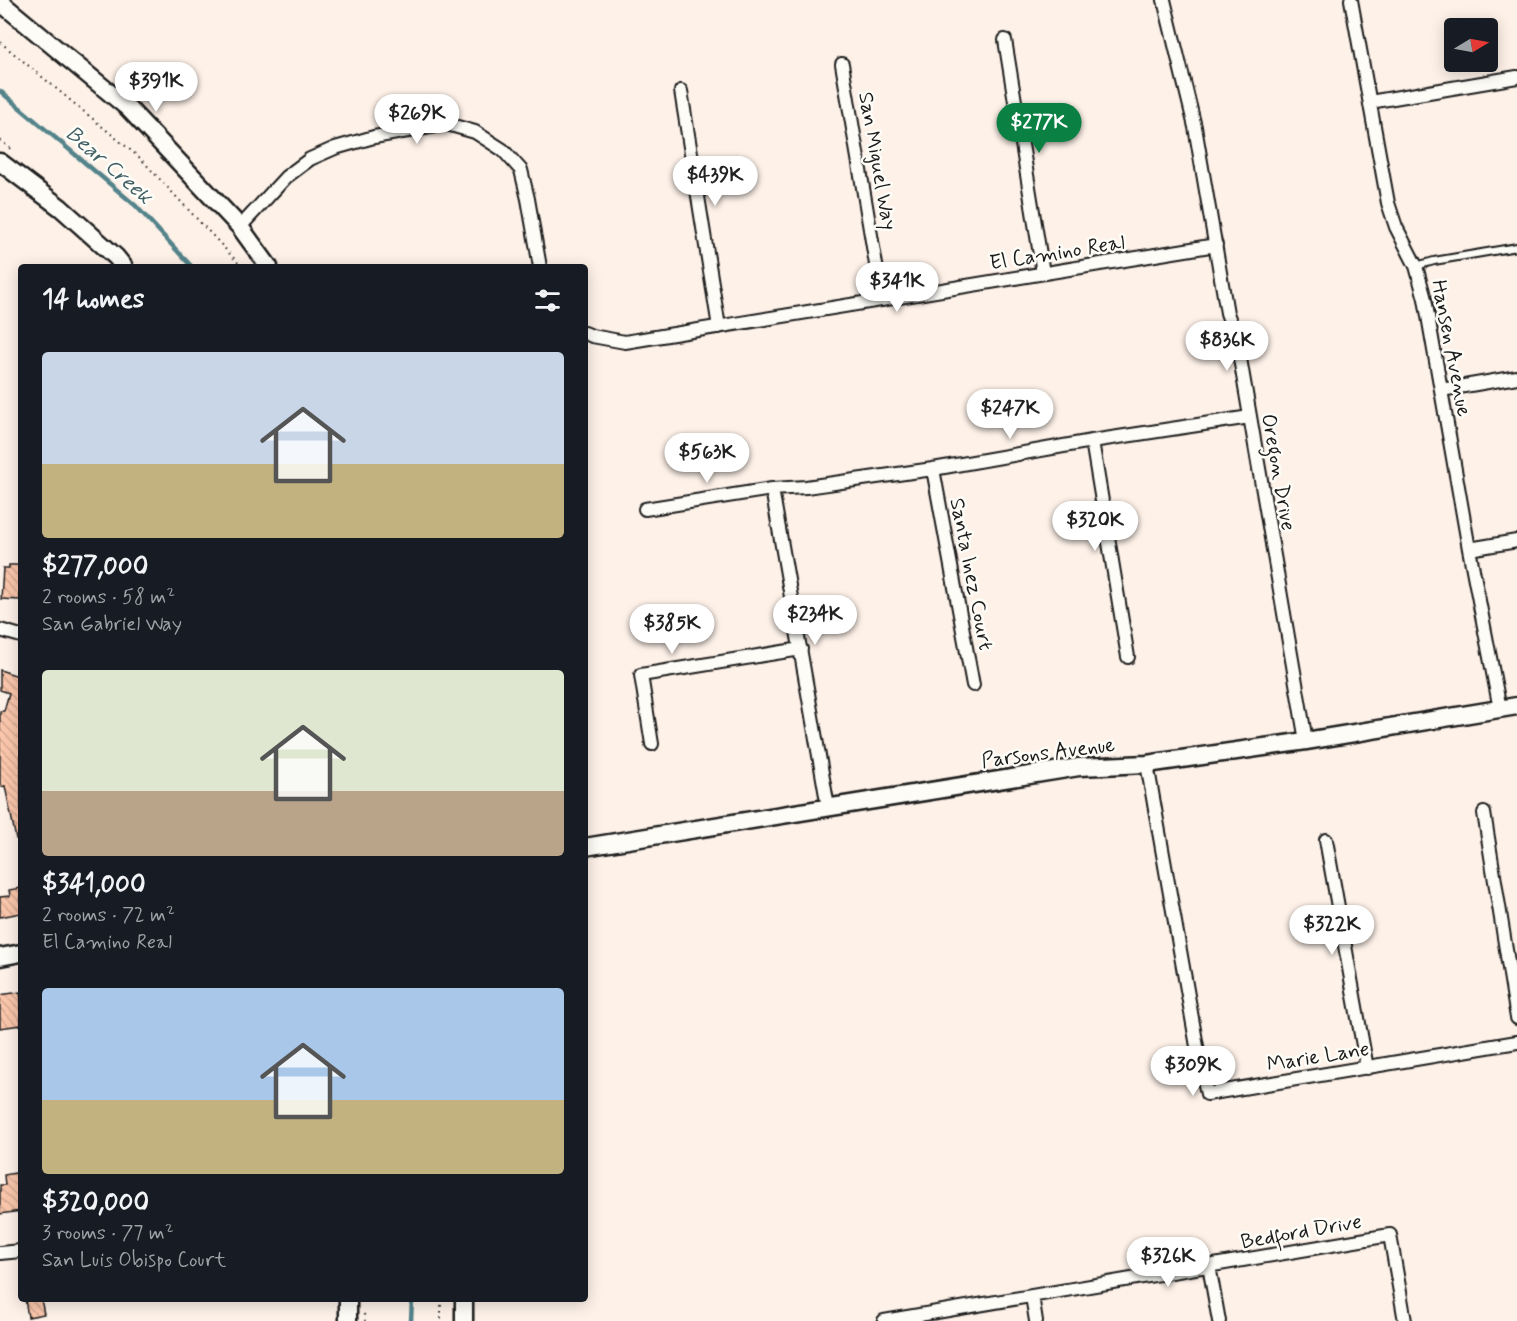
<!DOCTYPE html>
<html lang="en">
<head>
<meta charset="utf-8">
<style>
  :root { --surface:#171b24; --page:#242831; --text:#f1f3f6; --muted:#9ea1a6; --accent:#0b8043 }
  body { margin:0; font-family:Mynerve,sans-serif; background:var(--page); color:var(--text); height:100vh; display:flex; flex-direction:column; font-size:22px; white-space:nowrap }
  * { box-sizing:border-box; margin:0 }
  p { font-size:20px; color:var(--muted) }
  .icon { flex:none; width:33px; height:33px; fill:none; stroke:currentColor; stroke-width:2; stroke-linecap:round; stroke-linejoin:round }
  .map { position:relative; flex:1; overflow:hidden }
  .details { position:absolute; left:18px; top:264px; width:570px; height:1038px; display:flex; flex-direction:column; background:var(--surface); border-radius:6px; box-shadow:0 3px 15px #0003 }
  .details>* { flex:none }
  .needle { width:39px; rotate:80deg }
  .buttons { position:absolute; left:1444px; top:18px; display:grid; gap:12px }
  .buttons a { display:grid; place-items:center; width:54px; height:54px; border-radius:6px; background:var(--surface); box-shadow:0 3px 15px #0003; font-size:30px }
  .price { position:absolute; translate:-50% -51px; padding:0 14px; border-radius:21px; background:#fff; color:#222; font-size:20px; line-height:39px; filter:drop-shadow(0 2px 3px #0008) }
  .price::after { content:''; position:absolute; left:50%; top:36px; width:18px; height:14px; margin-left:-9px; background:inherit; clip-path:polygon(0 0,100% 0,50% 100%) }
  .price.on { background:var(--accent); color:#fff }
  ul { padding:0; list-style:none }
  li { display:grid; align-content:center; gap:12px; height:318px; padding:0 24px }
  li span { display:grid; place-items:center; height:186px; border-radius:6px; color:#555 }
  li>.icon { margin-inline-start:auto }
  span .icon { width:108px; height:108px; fill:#fffc; stroke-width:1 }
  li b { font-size:26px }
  h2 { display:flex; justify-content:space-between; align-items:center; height:72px; padding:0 24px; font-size:26px }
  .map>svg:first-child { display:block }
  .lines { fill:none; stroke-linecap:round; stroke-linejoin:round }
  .stream { stroke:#53838a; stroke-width:4.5 }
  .building { fill:url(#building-back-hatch); stroke:#1c1c1c; stroke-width:1.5 }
  .lane-casing { stroke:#1c1c1c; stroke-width:10 }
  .street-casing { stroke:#1c1c1c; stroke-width:16 }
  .secondary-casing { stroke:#1c1c1c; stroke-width:21 }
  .path { stroke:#1c1c1c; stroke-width:2; stroke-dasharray:1.5 4.5; stroke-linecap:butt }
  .lane { stroke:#fdfcf7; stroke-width:6 }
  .street { stroke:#fdfcf7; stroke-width:12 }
  .secondary { stroke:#fdfcf7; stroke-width:16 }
  .labels { text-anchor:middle; stroke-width:5; stroke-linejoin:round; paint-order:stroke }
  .street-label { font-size:21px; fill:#1c1c1c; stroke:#fdfcf7 }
  .water-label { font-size:22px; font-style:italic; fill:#416066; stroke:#fdfcf7 }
</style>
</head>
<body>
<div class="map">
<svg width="1517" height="1321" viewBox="0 0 1517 1321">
  <defs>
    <pattern id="building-back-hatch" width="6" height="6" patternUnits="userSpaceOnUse" patternTransform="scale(1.5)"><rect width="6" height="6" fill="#fbc7ac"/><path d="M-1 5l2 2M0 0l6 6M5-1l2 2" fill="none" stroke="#d7aa93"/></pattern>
  </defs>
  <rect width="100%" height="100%" fill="#fdf1e8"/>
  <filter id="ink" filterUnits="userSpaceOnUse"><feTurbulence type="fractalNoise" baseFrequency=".0167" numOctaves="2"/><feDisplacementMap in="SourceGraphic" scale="12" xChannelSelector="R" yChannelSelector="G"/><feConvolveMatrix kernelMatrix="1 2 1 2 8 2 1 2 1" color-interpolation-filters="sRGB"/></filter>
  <g filter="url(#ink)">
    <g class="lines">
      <path class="stream" d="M0 91 136 206 192 267
        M411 1321 412 1299"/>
    </g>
    <path class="building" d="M9 565H21L20 600 1 599 3 568H9Z
      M0 670 21 677V839H16L5 786 0 787V711H4L9 693 0 690Z
      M21 888V913L0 917V897L10 896 9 890Z
      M20 992 21 1000V1025L0 1028V995Z
      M21 1172V1211L0 1214V1185H5L4 1175Z
      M25 1299H41L44 1314 28 1317Z"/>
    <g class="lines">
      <g class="lane-casing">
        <path id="lane" d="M1416 266 1434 261 1517 247"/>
      </g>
      <g class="street-casing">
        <path id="street" d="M1164 0 1195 127 1227 313 1237 341 1306 741
          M1351 0 1388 203 1396 227 1416 266 1425 299 1469 549 1500 709
          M1005 40 1043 273
          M842 64 882 300
          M681 91 719 327
          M1370 102 1517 77
          M240 227 286 177 310 159 335 148 374 137 447 124 475 132 503 150 521 170 528 199 540 267
          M585 333 592 336 625 342 1216 245
          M1441 390 1517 377
          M1092 441 1128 657
          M933 469 973 685
          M772 489 828 807
          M645 509 772 489 806 487 933 469 1092 441 1250 417
          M1469 549 1517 541
          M0 630 21 636
          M652 744 641 675 801 649
          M1147 764 1198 1052 1207 1094 1517 1042
          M1484 813 1517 1018
          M1326 840 1367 1068
          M0 1253 21 1251
          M1209 1266 1219 1321
          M1032 1296 1036 1321
          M884 1321 1390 1235 1405 1321"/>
      </g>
      <g class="secondary-casing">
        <path id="secondary" d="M0 2 128 108 240 227 269 267
          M0 162 61 208 116 257 124 267
          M585 847 1079 767 1147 764 1306 741 1517 706
          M0 957 21 953
          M464 1299V1321
          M348 1321V1299"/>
      </g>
      <path class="path" d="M0 42 140 158 242 267
        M0 140 12 150
        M441 1299V1321
        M364 1314 365 1321"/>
      <use href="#lane" class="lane"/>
      <use href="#street" class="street"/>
      <use href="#secondary" class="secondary"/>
    </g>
  </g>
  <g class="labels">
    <g class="street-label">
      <text transform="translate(878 161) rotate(80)" y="7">San Miguel Way</text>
      <text transform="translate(1057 252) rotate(-9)" y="7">El Camino Real</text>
      <text transform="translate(1452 348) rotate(79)" y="7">Hansen Avenue</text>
      <text transform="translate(1279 472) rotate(80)" y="7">Oregon Drive</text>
      <text transform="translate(972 574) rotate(79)" y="7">Santa Inez Court</text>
      <text transform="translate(1048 752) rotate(-7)" y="7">Parsons Avenue</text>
      <text transform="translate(1318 1056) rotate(-9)" y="7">Marie Lane</text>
      <text transform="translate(1301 1231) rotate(-10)" y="7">Bedford Drive</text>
    </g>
    <g class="water-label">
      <text transform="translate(110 164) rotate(41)" y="8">Bear Creek</text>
    </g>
  </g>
</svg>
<div class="buttons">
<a><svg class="needle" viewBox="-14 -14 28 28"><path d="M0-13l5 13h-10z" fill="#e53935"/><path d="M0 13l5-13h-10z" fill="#9ea1a6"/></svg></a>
</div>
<b class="price" style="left:156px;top:113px">$391K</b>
<b class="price" style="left:417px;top:145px">$269K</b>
<b class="price on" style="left:1039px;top:154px">$277K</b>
<b class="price" style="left:715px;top:207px">$439K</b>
<b class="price" style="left:897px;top:313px">$341K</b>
<b class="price" style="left:1227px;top:372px">$836K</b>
<b class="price" style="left:1010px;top:440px">$247K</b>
<b class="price" style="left:707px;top:484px">$563K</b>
<b class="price" style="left:1095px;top:552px">$320K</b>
<b class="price" style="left:815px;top:646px">$234K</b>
<b class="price" style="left:672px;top:655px">$385K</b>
<b class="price" style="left:1332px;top:956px">$322K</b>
<b class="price" style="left:1193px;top:1097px">$309K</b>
<b class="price" style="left:1168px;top:1288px">$326K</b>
<section class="details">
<h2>14 homes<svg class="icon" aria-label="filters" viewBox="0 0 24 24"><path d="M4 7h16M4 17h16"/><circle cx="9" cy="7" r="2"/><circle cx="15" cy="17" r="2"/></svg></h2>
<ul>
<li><span style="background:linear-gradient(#c9d6e8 60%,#c2b280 0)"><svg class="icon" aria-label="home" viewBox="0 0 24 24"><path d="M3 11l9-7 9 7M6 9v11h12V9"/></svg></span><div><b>$277,000</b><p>2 rooms · 58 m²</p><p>San Gabriel Way</p></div></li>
<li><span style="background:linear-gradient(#dfe7d0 65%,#b9a48a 0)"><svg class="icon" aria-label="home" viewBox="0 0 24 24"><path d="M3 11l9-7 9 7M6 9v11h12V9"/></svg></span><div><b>$341,000</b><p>2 rooms · 72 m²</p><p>El Camino Real</p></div></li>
<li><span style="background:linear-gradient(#a9c7e8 60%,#c2b280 0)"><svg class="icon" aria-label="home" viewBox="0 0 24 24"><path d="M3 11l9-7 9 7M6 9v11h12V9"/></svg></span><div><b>$320,000</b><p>3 rooms · 77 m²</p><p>San Luis Obispo Court</p></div></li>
</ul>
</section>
</div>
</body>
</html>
